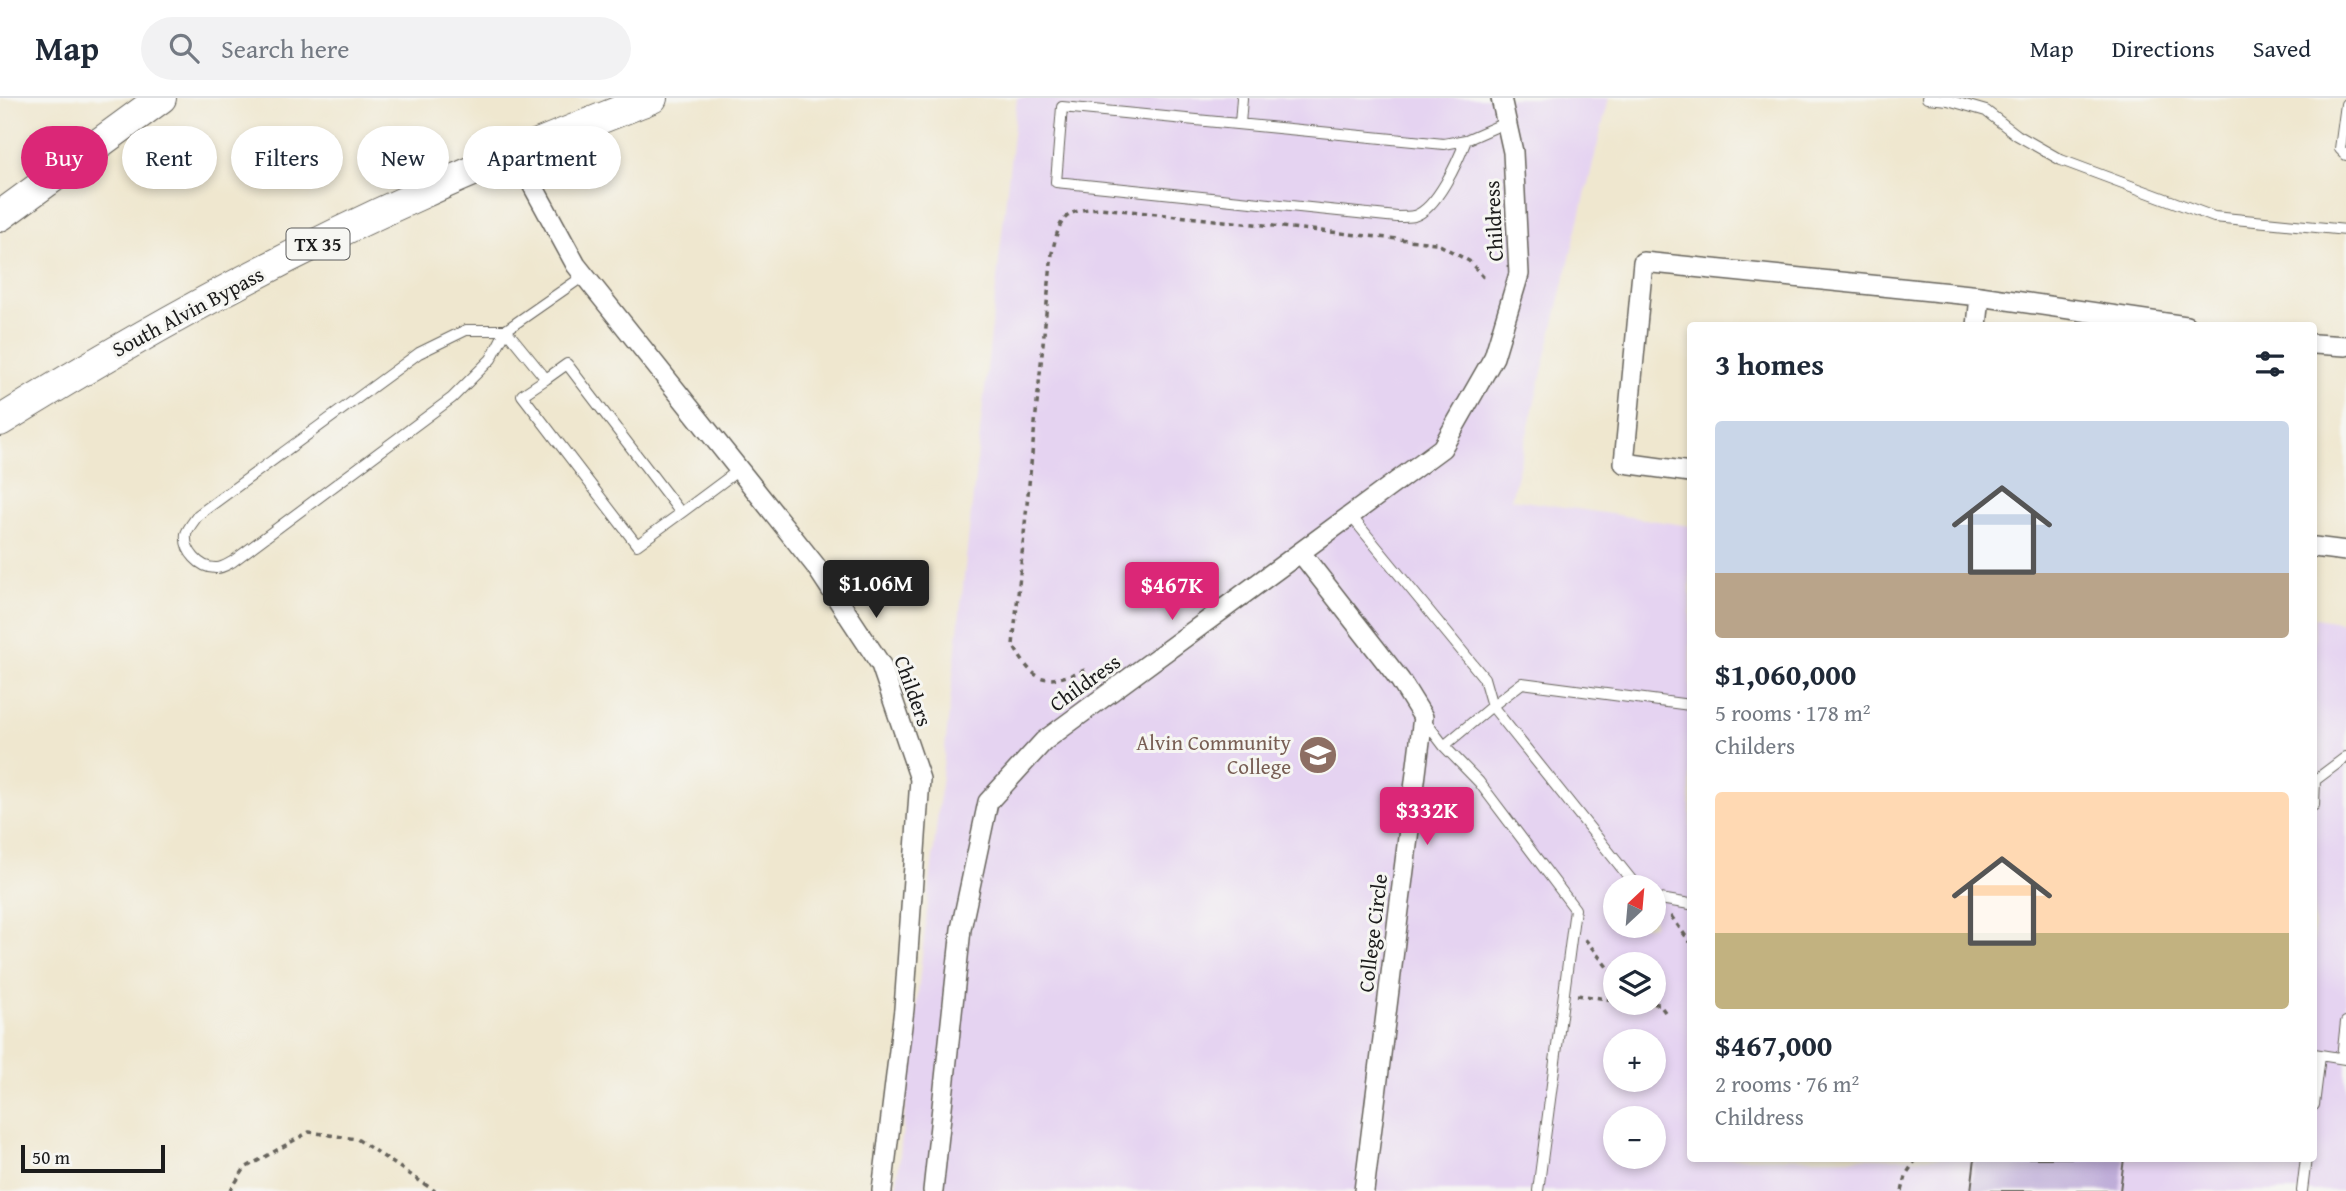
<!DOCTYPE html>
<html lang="en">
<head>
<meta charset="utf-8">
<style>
  :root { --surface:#fff; --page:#f2f2f3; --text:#1f2937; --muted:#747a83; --line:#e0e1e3; --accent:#db2777 }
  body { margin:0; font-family:"Gentium Book Plus",serif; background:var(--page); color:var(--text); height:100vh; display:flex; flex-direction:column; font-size:26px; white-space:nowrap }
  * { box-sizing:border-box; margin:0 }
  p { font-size:23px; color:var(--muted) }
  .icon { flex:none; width:38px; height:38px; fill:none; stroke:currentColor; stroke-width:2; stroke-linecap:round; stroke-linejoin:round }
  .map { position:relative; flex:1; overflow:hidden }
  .drawer { position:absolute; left:1687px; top:224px; width:630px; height:840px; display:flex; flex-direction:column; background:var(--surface); border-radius:7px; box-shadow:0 4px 10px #0003 }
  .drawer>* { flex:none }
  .banner { position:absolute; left:21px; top:28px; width:665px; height:63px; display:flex; gap:14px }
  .needle { width:46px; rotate:26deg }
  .controls { position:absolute; left:1603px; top:777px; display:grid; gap:14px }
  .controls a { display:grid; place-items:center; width:63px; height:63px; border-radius:50%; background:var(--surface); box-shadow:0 4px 10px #0003; font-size:35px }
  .scale { position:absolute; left:21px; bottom:18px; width:144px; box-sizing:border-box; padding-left:7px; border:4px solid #1c1c1c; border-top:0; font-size:19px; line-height:24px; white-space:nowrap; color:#1c1c1c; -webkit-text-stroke:5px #f6f6f2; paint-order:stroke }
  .price { position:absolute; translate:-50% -60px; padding:0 16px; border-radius:7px; background:var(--accent); color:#fff; font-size:23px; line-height:46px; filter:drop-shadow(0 2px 4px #0008) }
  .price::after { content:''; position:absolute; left:50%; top:42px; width:21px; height:16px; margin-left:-10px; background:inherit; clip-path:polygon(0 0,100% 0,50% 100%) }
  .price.selected { background:#222; color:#fff }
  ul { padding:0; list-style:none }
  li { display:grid; align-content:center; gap:14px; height:371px; padding:0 28px }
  li span { display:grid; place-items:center; height:217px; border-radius:7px; color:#555 }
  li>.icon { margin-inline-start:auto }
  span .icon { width:126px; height:126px; fill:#fffc; stroke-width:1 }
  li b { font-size:30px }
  h2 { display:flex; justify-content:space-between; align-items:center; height:84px; padding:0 28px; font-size:30px }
  .pill { padding:0 24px; border-radius:32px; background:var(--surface); box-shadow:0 4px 10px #0003; font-size:24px; line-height:63px }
  .pill.selected { background:var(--accent); color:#fff }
  header { display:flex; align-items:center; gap:42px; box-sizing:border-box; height:98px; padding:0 35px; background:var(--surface); border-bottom:2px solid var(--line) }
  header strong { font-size:33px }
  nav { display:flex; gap:38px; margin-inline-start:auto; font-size:24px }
  .search { width:490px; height:63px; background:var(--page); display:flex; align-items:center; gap:18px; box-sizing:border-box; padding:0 24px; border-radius:38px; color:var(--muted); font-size:26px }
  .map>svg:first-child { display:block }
  .built { fill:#e5d3f1; fill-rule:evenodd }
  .building { fill:#beacd8 }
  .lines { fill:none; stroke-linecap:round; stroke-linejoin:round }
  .service-casing { stroke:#66635b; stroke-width:12 }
  .minor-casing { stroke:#66635b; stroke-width:22 }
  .primary-casing { stroke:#66635b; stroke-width:32 }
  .path { stroke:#66635b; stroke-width:3.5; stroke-dasharray:5 5; stroke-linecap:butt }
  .service { stroke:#fff; stroke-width:10 }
  .minor { stroke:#fff; stroke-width:19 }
  .primary { stroke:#fff; stroke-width:30 }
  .labels { text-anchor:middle; stroke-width:6; stroke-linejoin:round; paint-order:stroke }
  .shield { fill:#f6f6f2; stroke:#5d5d5c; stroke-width:2 }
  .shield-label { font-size:19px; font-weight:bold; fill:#1c1c1c }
  .street-label { font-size:21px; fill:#1c1c1c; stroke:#f6f6f2 }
  .education-label { font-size:21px; fill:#785e54; stroke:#f6f6f2; text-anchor:end }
</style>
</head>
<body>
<header>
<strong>Map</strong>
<div class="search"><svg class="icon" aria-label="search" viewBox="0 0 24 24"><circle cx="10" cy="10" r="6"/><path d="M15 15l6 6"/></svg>Search here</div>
<nav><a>Map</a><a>Directions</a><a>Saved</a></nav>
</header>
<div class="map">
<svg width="2346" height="1093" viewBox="0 0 2346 1093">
  <rect width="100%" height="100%" fill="#f6f6f2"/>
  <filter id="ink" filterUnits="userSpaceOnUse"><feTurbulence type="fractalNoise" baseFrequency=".0143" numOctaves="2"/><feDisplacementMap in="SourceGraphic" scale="14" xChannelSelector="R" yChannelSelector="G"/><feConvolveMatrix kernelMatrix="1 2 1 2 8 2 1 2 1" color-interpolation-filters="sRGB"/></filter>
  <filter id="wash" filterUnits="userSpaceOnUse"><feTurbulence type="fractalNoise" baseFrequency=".00686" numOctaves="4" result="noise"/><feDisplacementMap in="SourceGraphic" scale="28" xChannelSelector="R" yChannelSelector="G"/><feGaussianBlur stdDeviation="1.57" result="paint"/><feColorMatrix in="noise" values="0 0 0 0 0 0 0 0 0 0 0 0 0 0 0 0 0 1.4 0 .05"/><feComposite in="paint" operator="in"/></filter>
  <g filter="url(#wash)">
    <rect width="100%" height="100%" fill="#efe7cf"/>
    <path class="built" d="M1017 0H1609L1511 401 1690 428V1060H2314V520L2346 525V1093H896ZM1615 789H1654V828H1615ZM1615 866H1654V905H1615ZM1615 943H1654V982H1615ZM1615 1020H1654V1059H1615Z"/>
    <g id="blocks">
      <path class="building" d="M1975 1060H2124L2120 1093H1971Z"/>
    </g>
  </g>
  <g filter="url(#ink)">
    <use href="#blocks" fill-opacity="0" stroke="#66635b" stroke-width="2"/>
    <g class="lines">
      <g class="service-casing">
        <path id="service" d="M1927 0 1948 2 1986 13 2017 37 2061 62 2214 119 2346 132
          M2346 6 2340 51 2346 57
          M1240 26 1242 0
          M1466 42 1444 46 1062 9 1056 84 1397 119C1402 119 1409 119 1414 118 1437 111 1458 63 1466 42L1507 24
          M506 232H466L419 255 198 417C194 423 188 430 186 436 184 453 200 471 217 470 222 470 228 466 232 464L452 300 491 261 506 232 585 177
          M506 232 546 281 567 266 681 415 637 447 522 297 546 281
          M681 415 740 371
          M1351 418 1484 580 1492 608 1522 585 1690 607
          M1425 623 1444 648 1479 684 1575 811 1538 1093
          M1444 648 1492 608 1637 789
          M2314 683 2346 659
          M2314 707 2315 681
          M1654 800 1690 806
          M2314 956 2345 961
          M2342 960 2346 924
          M2314 1007 2320 958
          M2302 1093 2306 1060"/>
      </g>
      <g class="minor-casing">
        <path id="minor" d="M515 55 576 167 815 467 881 567 920 681 904 911 882 1093
          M1977 228 1980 198
          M2314 246 2346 248
          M1690 374 1624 365 1643 164 1980 198 2186 228
          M2314 449 2346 453
          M1301 455 1400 582 1423 619 1364 1093
          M933 1093 961 831 988 704 1044 643 1442 350 1494 259 1519 176 1513 54 1501 0"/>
      </g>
      <g class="primary-casing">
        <path id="primary" d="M0 118 161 0
          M0 323C135 239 276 161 421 96 497 61 575 31 652 0"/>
      </g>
      <path class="path" d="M1085 572C1044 587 1035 586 1013 547L1052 155C1060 121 1062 112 1100 110L1436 145 1469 163 1486 182
        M1671 818 1690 844
        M1585 841 1615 879
        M1577 897 1615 902
        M1634 905 1659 906 1665 914
        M230 1093 245 1070 309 1034 357 1041 435 1093
        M1902 1093 1907 1075 1917 1060"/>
      <use href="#service" class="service"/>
      <use href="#minor" class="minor"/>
      <use href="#primary" class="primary"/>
    </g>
  </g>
  <defs>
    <g id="university-disc" transform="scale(2.0125)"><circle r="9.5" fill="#8d6e63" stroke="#f6f6f2"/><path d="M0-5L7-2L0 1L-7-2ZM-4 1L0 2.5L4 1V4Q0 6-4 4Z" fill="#fff"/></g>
  </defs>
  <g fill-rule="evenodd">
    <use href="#university-disc" x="1318" y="657"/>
  </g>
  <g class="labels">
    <rect class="shield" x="286.5" y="130.5" width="63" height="31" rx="5"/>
    <g class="shield-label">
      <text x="318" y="153">TX 35</text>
    </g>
    <g class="street-label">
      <text transform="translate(1494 123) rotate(-93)" y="7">Childress</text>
      <text transform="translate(188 214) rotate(-28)" y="7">South Alvin Bypass</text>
      <text transform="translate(1085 585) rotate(-36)" y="7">Childress</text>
      <text transform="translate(913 593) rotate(70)" y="7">Childers</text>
      <text transform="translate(1373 835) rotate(-83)" y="7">College Circle</text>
    </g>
    <g class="education-label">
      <text x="1291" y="652">Alvin Community<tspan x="1291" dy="24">College</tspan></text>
    </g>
  </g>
</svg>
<div class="controls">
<a><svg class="needle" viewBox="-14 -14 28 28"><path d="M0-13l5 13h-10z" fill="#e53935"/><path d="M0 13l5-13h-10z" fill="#747a83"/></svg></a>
<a><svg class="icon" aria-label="layers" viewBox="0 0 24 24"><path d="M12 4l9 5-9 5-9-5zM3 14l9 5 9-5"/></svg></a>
<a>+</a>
<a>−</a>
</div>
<div class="scale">50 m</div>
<b class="price selected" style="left:876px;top:522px">$1.06M</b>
<b class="price" style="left:1172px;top:524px">$467K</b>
<b class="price" style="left:1427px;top:749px">$332K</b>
<div class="banner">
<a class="pill selected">Buy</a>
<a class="pill">Rent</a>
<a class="pill">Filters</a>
<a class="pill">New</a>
<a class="pill">Apartment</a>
</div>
<section class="drawer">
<h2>3 homes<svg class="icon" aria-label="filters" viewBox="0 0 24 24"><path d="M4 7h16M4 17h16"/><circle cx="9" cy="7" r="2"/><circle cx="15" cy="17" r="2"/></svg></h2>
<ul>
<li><span style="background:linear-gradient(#c9d6e8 70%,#b9a48a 0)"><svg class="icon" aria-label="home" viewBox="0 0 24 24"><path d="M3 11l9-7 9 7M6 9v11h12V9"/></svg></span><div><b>$1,060,000</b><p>5 rooms · 178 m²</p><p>Childers</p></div></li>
<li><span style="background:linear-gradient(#ffd9b3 65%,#c2b280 0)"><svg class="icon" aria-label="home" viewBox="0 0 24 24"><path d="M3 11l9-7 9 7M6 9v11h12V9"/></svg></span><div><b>$467,000</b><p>2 rooms · 76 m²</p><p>Childress</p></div></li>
</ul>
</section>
</div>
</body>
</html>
